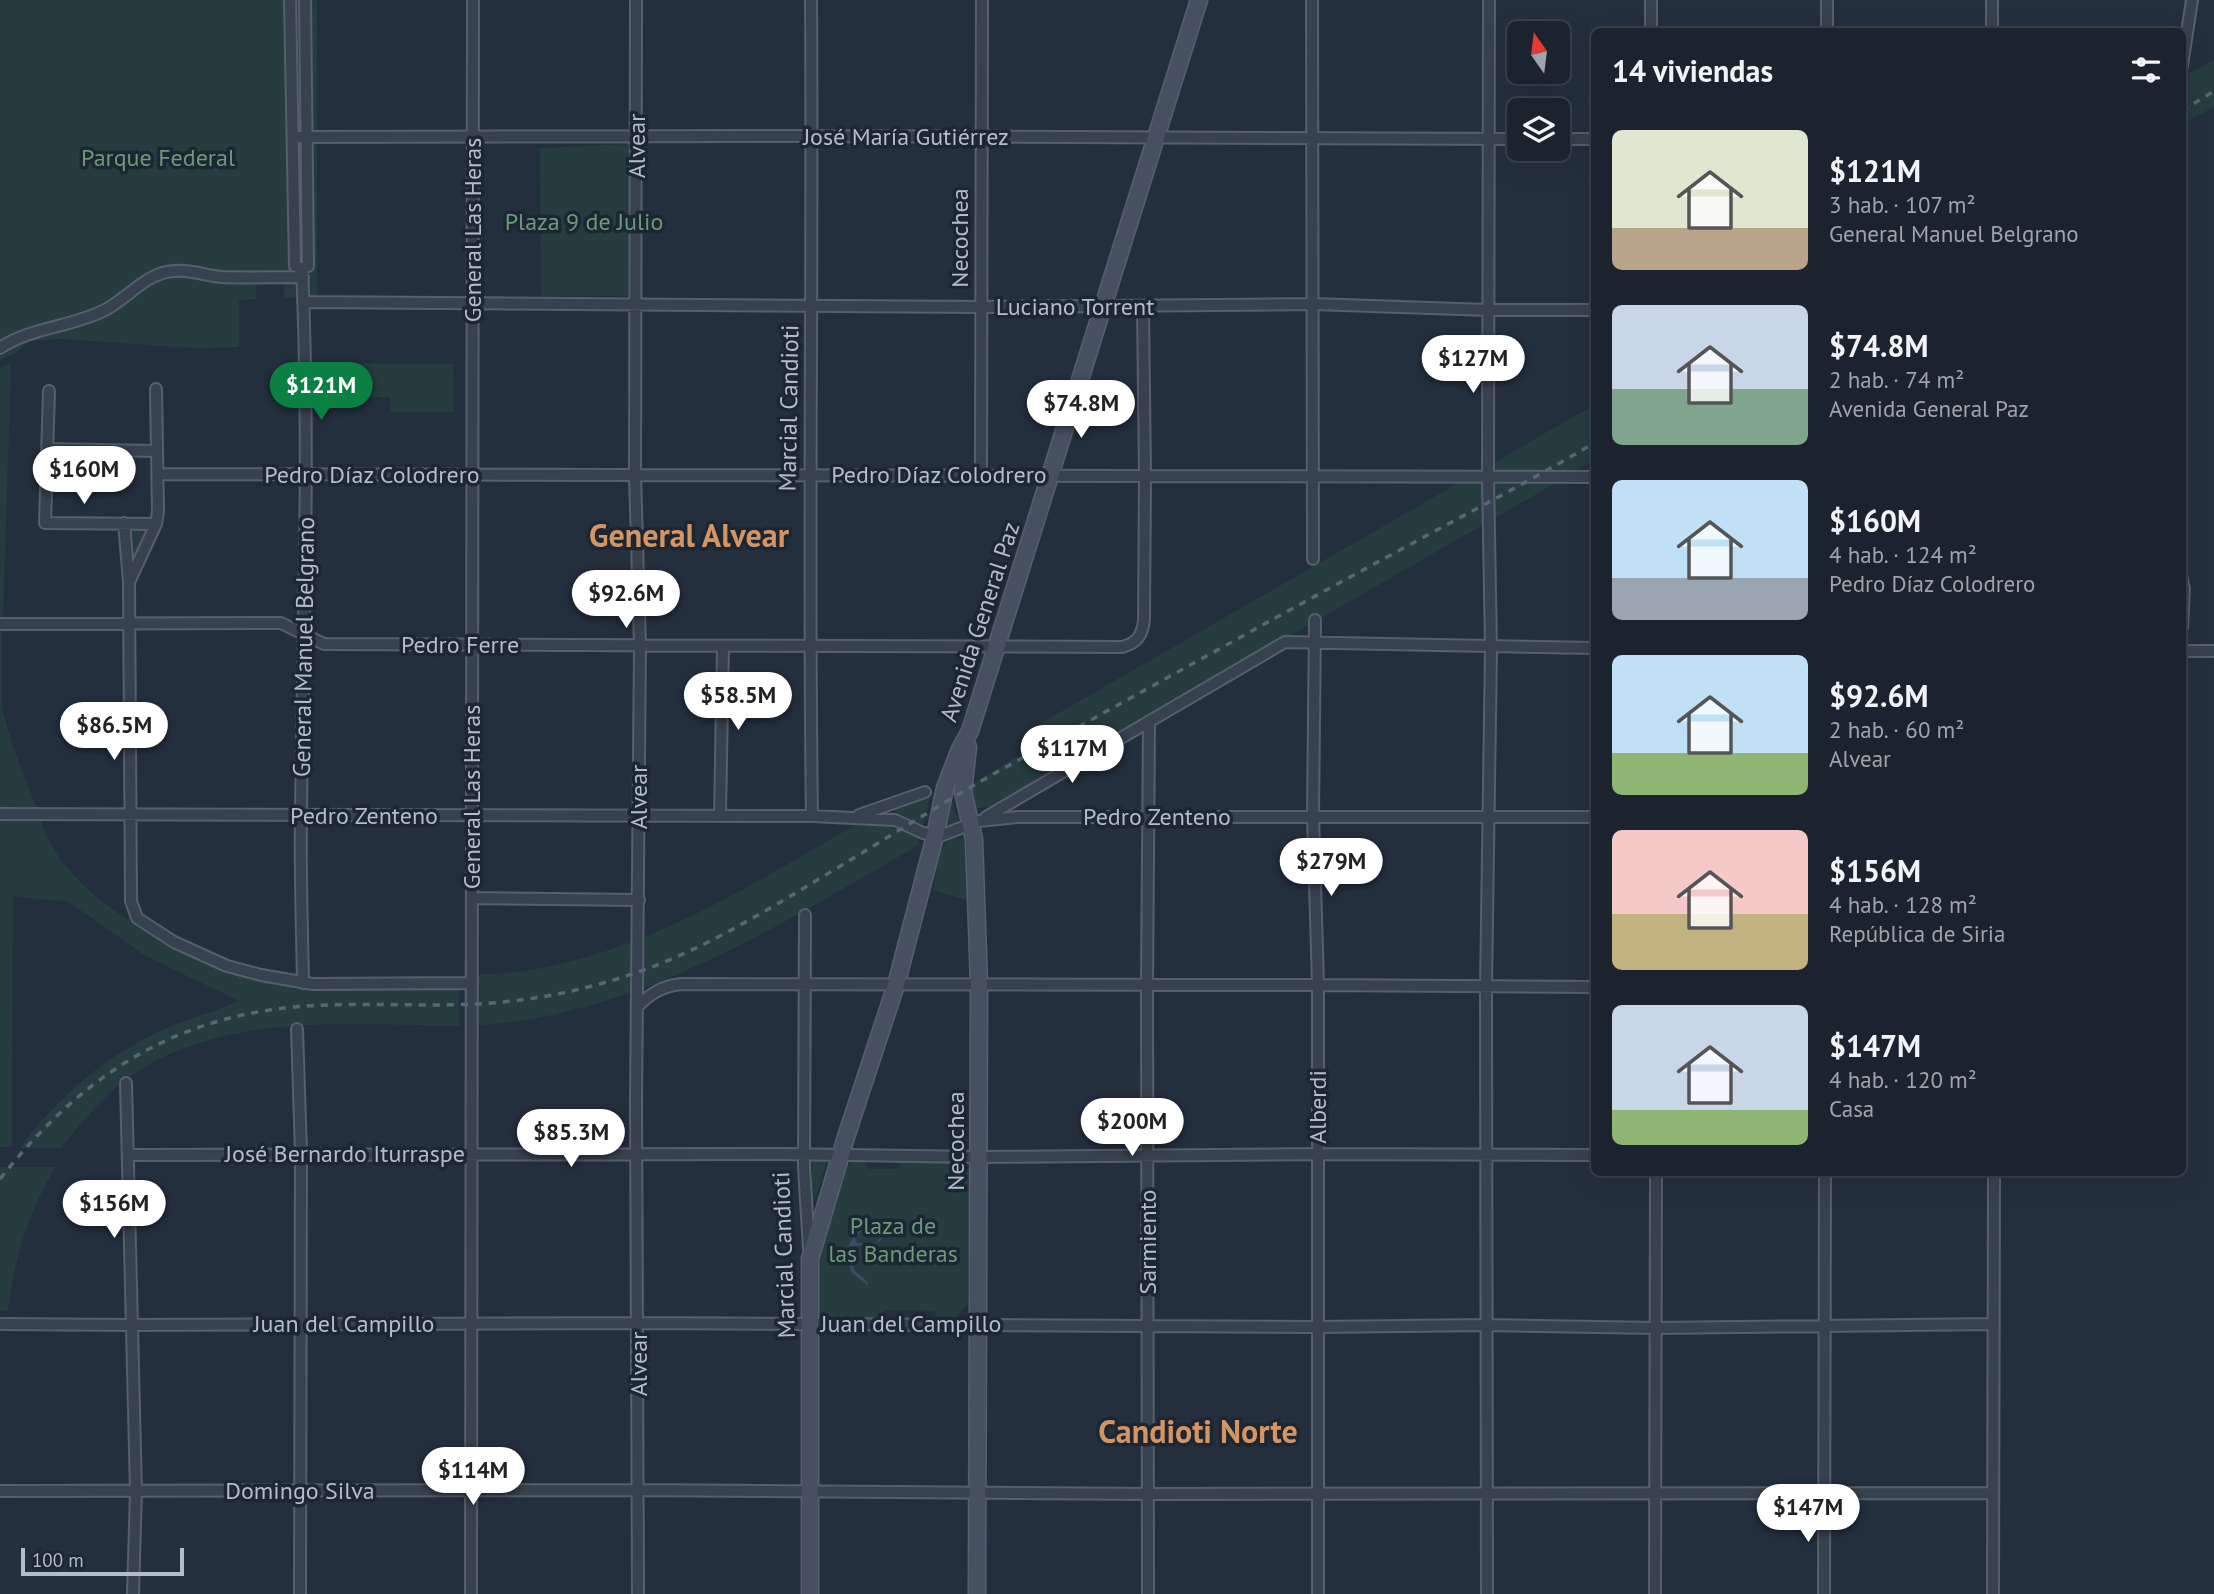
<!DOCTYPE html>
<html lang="es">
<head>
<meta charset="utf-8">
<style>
  :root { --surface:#1b232e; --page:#282f3a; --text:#f1f3f6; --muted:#a0a4aa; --line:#39404a; --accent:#0b8043 }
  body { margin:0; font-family:"PT Sans",sans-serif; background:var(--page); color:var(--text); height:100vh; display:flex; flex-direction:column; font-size:26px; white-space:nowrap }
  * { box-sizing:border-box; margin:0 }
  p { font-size:23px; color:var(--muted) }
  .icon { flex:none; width:38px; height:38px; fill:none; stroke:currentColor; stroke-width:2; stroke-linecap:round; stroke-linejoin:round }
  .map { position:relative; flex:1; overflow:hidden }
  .side { position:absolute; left:1591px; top:28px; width:595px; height:1148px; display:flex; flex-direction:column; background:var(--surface); border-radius:10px; box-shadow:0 7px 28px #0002,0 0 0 2px var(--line) }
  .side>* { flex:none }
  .needle { width:46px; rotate:346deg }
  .fabs { position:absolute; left:1507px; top:21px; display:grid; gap:14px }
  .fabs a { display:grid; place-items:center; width:63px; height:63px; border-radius:10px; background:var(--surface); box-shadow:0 7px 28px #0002,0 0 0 2px var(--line); font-size:35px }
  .scale { position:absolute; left:21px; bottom:18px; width:163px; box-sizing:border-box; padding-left:7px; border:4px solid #b4bcc9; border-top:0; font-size:19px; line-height:24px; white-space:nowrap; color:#b4bcc9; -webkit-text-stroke:5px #1d2633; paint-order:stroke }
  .price { position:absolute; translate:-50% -60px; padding:0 16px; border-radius:24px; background:#fff; color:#222; font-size:23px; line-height:46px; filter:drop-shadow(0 2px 4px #0008) }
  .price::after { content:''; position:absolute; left:50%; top:42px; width:21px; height:16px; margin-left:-10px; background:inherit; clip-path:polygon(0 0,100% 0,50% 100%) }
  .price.current { background:var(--accent); color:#fff }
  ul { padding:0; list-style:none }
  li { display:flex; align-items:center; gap:21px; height:175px; padding:0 21px }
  li span { display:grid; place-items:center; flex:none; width:196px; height:140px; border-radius:10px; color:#555 }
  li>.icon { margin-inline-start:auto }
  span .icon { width:84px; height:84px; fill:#fffc; stroke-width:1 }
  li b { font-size:30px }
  h2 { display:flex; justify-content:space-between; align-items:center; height:84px; padding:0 21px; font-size:30px }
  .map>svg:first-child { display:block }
  .green { fill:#263c3f }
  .water { fill:#394c67; fill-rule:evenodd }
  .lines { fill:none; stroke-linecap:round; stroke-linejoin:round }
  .minor-casing { stroke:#565f6c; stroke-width:14 }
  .secondary-casing { stroke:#565f6c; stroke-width:19 }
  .minor { stroke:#38414e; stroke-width:10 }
  .secondary { stroke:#465061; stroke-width:16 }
  .rail { stroke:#5a6575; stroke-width:3.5; stroke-dasharray:7 7; stroke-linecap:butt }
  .labels { text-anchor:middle; stroke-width:7; stroke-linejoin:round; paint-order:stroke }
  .street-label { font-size:24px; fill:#b4bcc9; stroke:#1d2633 }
  .park-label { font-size:24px; fill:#6b9a76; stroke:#1d2633 }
  .district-label { font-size:32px; font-weight:bold; fill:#d59563; stroke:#1d2633 }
</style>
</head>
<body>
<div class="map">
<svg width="2214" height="1594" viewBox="0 0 2214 1594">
  <rect width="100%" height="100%" fill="#242f3e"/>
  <path class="green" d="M0 0H317V303L296 298H284V283H256V299L239 300V347L197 348 60 339 30 341 16 353 0 360Z
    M2214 60V107L2182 124V77Z
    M628 144V296H541L540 148Z
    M11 362 3 620H0V369Z
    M312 363 453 364 454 412H391L390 397H311Z
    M1594 405V461L994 806 974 809 972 791 975 782 1047 739 1038 725Z
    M125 524 155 525 129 574Z
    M0 628H2V709L13 747 37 809 0 808Z
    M952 792V802L959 822 956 826 943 830Z
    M931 793 923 826 891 809Z
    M0 821H41C66 907 217 977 299 988 319 990 338 989 358 989 392 989 425 989 459 989V1026C349 1025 216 1010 123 1082 99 1101 80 1124 61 1148H20C58 1096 110 1052 169 1027 192 1018 216 1011 239 1001L144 955 69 902 13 896 12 1147H0Z
    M860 822C882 823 898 828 918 838L919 845C777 926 642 1014 475 1026L477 975C618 971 741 891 860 822Z
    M955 838 964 839 966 843V900L934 890C937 872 935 845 955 838Z
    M858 1159H865L869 1169H896L901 1167 897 1160 959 1161 970 1173 968 1303 952 1322H941L934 1311 886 1310 884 1311 889 1321 820 1320 812 1307V1260L841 1169Z
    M812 1161H827L811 1212Z
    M0 1167H55C27 1218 16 1252 8 1310H0Z"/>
  <path class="water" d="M873 1226 881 1228 882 1239 874 1245 854 1246 851 1252 854 1270 868 1282V1285L852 1273C843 1252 849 1230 873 1226ZM871 1227 880 1230 881 1236 877 1242 866 1244 856 1242 855 1237 864 1229Z"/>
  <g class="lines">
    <g class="minor-casing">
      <path id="minor" d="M290 0 295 266 302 268
        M636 0 635 475 640 645 636 1102 638 1594
        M811 0C813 272 808 544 812 816
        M1312 0 1313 559
        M1651 0V32
        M1827 0V32
        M1992 32V0
        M2182 66 2192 0
        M294 137 812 136 1519 139
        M1558 139H1594
        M302 268C310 450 303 632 301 814 300 870 302 927 303 983
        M302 268 308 266 305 0
        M303 302 982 307 1314 304 1488 310H1594
        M0 348C31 327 72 327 105 310 128 298 147 272 174 271 190 269 206 276 222 277 249 278 276 277 303 277
        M49 391 45 523 156 524
        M48 449 157 451
        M158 474 1594 477
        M981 476 982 0
        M124 523 129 582 131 901 137 918 174 942 227 966 261 975 313 984 472 983
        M2182 579 2184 589 2182 628
        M130 580 156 524 158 512 156 389
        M1315 620 1313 816 1318 985V1594
        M0 624 281 623 324 644 1122 647C1137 643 1142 636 1144 620L1145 477 1143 307
        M2182 651H2214
        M0 814 812 816 895 820 923 833 940 836 979 821 1018 817H1594
        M859 815 925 792
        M720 816 723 647
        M986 817 1285 642 1594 648
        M472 898 639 900
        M805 915 804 1168 809 1248
        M638 1006C651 993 663 986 681 984L1318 985 1594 987
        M297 1029 301 1153 300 1594
        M126 1083 136 1491 133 1594
        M128 1155 782 1154 978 1157 1317 1154 1594 1155
        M0 1324 131 1325 638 1323 1316 1327 1486 1325 1656 1328 1993 1324
        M0 1491 639 1490 1148 1494 1993 1493
        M471 1594 473 0
        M1148 1594 1147 985 1149 722
        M1487 1594 1486 988 1491 648 1488 479 1489 0
        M1655 1594 1656 1172
        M1824 1594 1825 1172
        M1993 1594 1994 1172"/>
    </g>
    <g class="secondary-casing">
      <path id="secondary" d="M968 747 963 792 974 839 979 985 977 1594
        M810 1594V1259L846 1137 896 985 935 836 945 788 960 749 970 731 1199 0"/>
    </g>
    <use href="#minor" class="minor"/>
    <use href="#secondary" class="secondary"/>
    <path class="rail" d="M2182 111 2214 91
      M0 1179C77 1081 167 1019 294 1007 360 1001 426 1008 492 1003 543 999 593 988 641 971 695 952 745 923 794 894 851 860 907 825 964 791 1010 764 1058 739 1105 712 1200 660 1294 607 1389 556 1458 518 1527 483 1594 443"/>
  </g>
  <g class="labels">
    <g class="street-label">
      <text x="906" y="145">José María Gutiérrez</text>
      <text transform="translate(637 146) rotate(-90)" y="8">Alvear</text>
      <text transform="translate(473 230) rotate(-90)" y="8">General Las Heras</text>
      <text transform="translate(960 238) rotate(-90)" y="8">Necochea</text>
      <text x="1075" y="315">Luciano Torrent</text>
      <text transform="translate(789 408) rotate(-89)" y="8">Marcial Candioti</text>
      <text x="372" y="483">Pedro Díaz Colodrero</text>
      <text x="939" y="483">Pedro Díaz Colodrero</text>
      <text transform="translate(980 622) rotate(-72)" y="8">Avenida General Paz</text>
      <text x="460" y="653">Pedro Ferre</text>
      <text transform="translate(304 647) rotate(-89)" y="8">General Manuel Belgrano</text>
      <text transform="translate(472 797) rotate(-90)" y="8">General Las Heras</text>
      <text transform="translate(639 797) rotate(-90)" y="8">Alvear</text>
      <text x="364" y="824">Pedro Zenteno</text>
      <text x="1157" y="825">Pedro Zenteno</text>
      <text transform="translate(1318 1107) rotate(-90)" y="8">Alberdi</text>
      <text transform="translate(956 1141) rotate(-90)" y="8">Necochea</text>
      <text x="345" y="1162">José Bernardo Iturraspe</text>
      <text transform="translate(1148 1242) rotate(-90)" y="8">Sarmiento</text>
      <text transform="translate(784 1255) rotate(-92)" y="8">Marcial Candioti</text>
      <text x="344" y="1332">Juan del Campillo</text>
      <text x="911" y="1332">Juan del Campillo</text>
      <text transform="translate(639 1364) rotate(-90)" y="8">Alvear</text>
      <text x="300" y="1499">Domingo Silva</text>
    </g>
    <g class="park-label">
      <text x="158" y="166">Parque Federal</text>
      <text x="584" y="230">Plaza 9 de Julio</text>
      <text x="893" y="1234">Plaza de<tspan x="893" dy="28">las Banderas</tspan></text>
    </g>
    <g class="district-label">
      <text x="689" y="547">General Alvear</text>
      <text x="1198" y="1443">Candioti Norte</text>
    </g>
  </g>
</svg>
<div class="fabs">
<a><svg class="needle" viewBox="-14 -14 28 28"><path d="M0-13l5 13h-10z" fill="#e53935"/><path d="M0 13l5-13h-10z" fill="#a0a4aa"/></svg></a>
<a><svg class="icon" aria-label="layers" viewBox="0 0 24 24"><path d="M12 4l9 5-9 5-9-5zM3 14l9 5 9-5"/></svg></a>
</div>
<div class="scale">100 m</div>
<b class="price" style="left:1473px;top:395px">$127M</b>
<b class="price current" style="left:321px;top:422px">$121M</b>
<b class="price" style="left:1081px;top:440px">$74.8M</b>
<b class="price" style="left:84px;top:506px">$160M</b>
<b class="price" style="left:626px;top:630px">$92.6M</b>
<b class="price" style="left:738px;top:732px">$58.5M</b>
<b class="price" style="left:114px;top:762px">$86.5M</b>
<b class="price" style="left:1072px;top:785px">$117M</b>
<b class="price" style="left:1331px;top:898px">$279M</b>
<b class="price" style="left:1132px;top:1158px">$200M</b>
<b class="price" style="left:571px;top:1169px">$85.3M</b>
<b class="price" style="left:114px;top:1240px">$156M</b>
<b class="price" style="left:473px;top:1507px">$114M</b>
<b class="price" style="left:1808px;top:1544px">$147M</b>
<section class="side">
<h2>14 viviendas<svg class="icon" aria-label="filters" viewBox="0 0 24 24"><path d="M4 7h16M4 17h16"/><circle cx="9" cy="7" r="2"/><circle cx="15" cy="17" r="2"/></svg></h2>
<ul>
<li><span style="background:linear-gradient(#dfe7d0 70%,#b9a48a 0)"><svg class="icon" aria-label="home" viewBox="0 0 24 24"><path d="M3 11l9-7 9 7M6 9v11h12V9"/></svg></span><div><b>$121M</b><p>3 hab. · 107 m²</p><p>General Manuel Belgrano</p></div></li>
<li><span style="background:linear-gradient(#c9d6e8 60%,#7fa58c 0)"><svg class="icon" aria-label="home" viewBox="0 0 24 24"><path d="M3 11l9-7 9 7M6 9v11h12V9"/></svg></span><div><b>$74.8M</b><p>2 hab. · 74 m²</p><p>Avenida General Paz</p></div></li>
<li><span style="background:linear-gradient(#bfe0f5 70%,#9aa5b1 0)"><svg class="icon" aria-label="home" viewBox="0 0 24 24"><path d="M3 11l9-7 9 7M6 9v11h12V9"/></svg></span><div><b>$160M</b><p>4 hab. · 124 m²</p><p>Pedro Díaz Colodrero</p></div></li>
<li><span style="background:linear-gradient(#bfe0f5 70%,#8fb573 0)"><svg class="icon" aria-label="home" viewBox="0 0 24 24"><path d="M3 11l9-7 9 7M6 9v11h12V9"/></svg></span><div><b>$92.6M</b><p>2 hab. · 60 m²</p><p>Alvear</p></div></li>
<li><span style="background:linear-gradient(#f6c9c9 60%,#c2b280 0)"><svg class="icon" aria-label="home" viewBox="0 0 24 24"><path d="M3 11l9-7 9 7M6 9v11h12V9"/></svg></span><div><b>$156M</b><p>4 hab. · 128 m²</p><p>República de Siria</p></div></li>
<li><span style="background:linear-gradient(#c9d6e8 75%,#8fb573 0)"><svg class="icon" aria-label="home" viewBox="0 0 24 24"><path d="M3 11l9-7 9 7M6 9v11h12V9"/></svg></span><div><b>$147M</b><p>4 hab. · 120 m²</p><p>Casa</p></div></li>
</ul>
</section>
</div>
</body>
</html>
